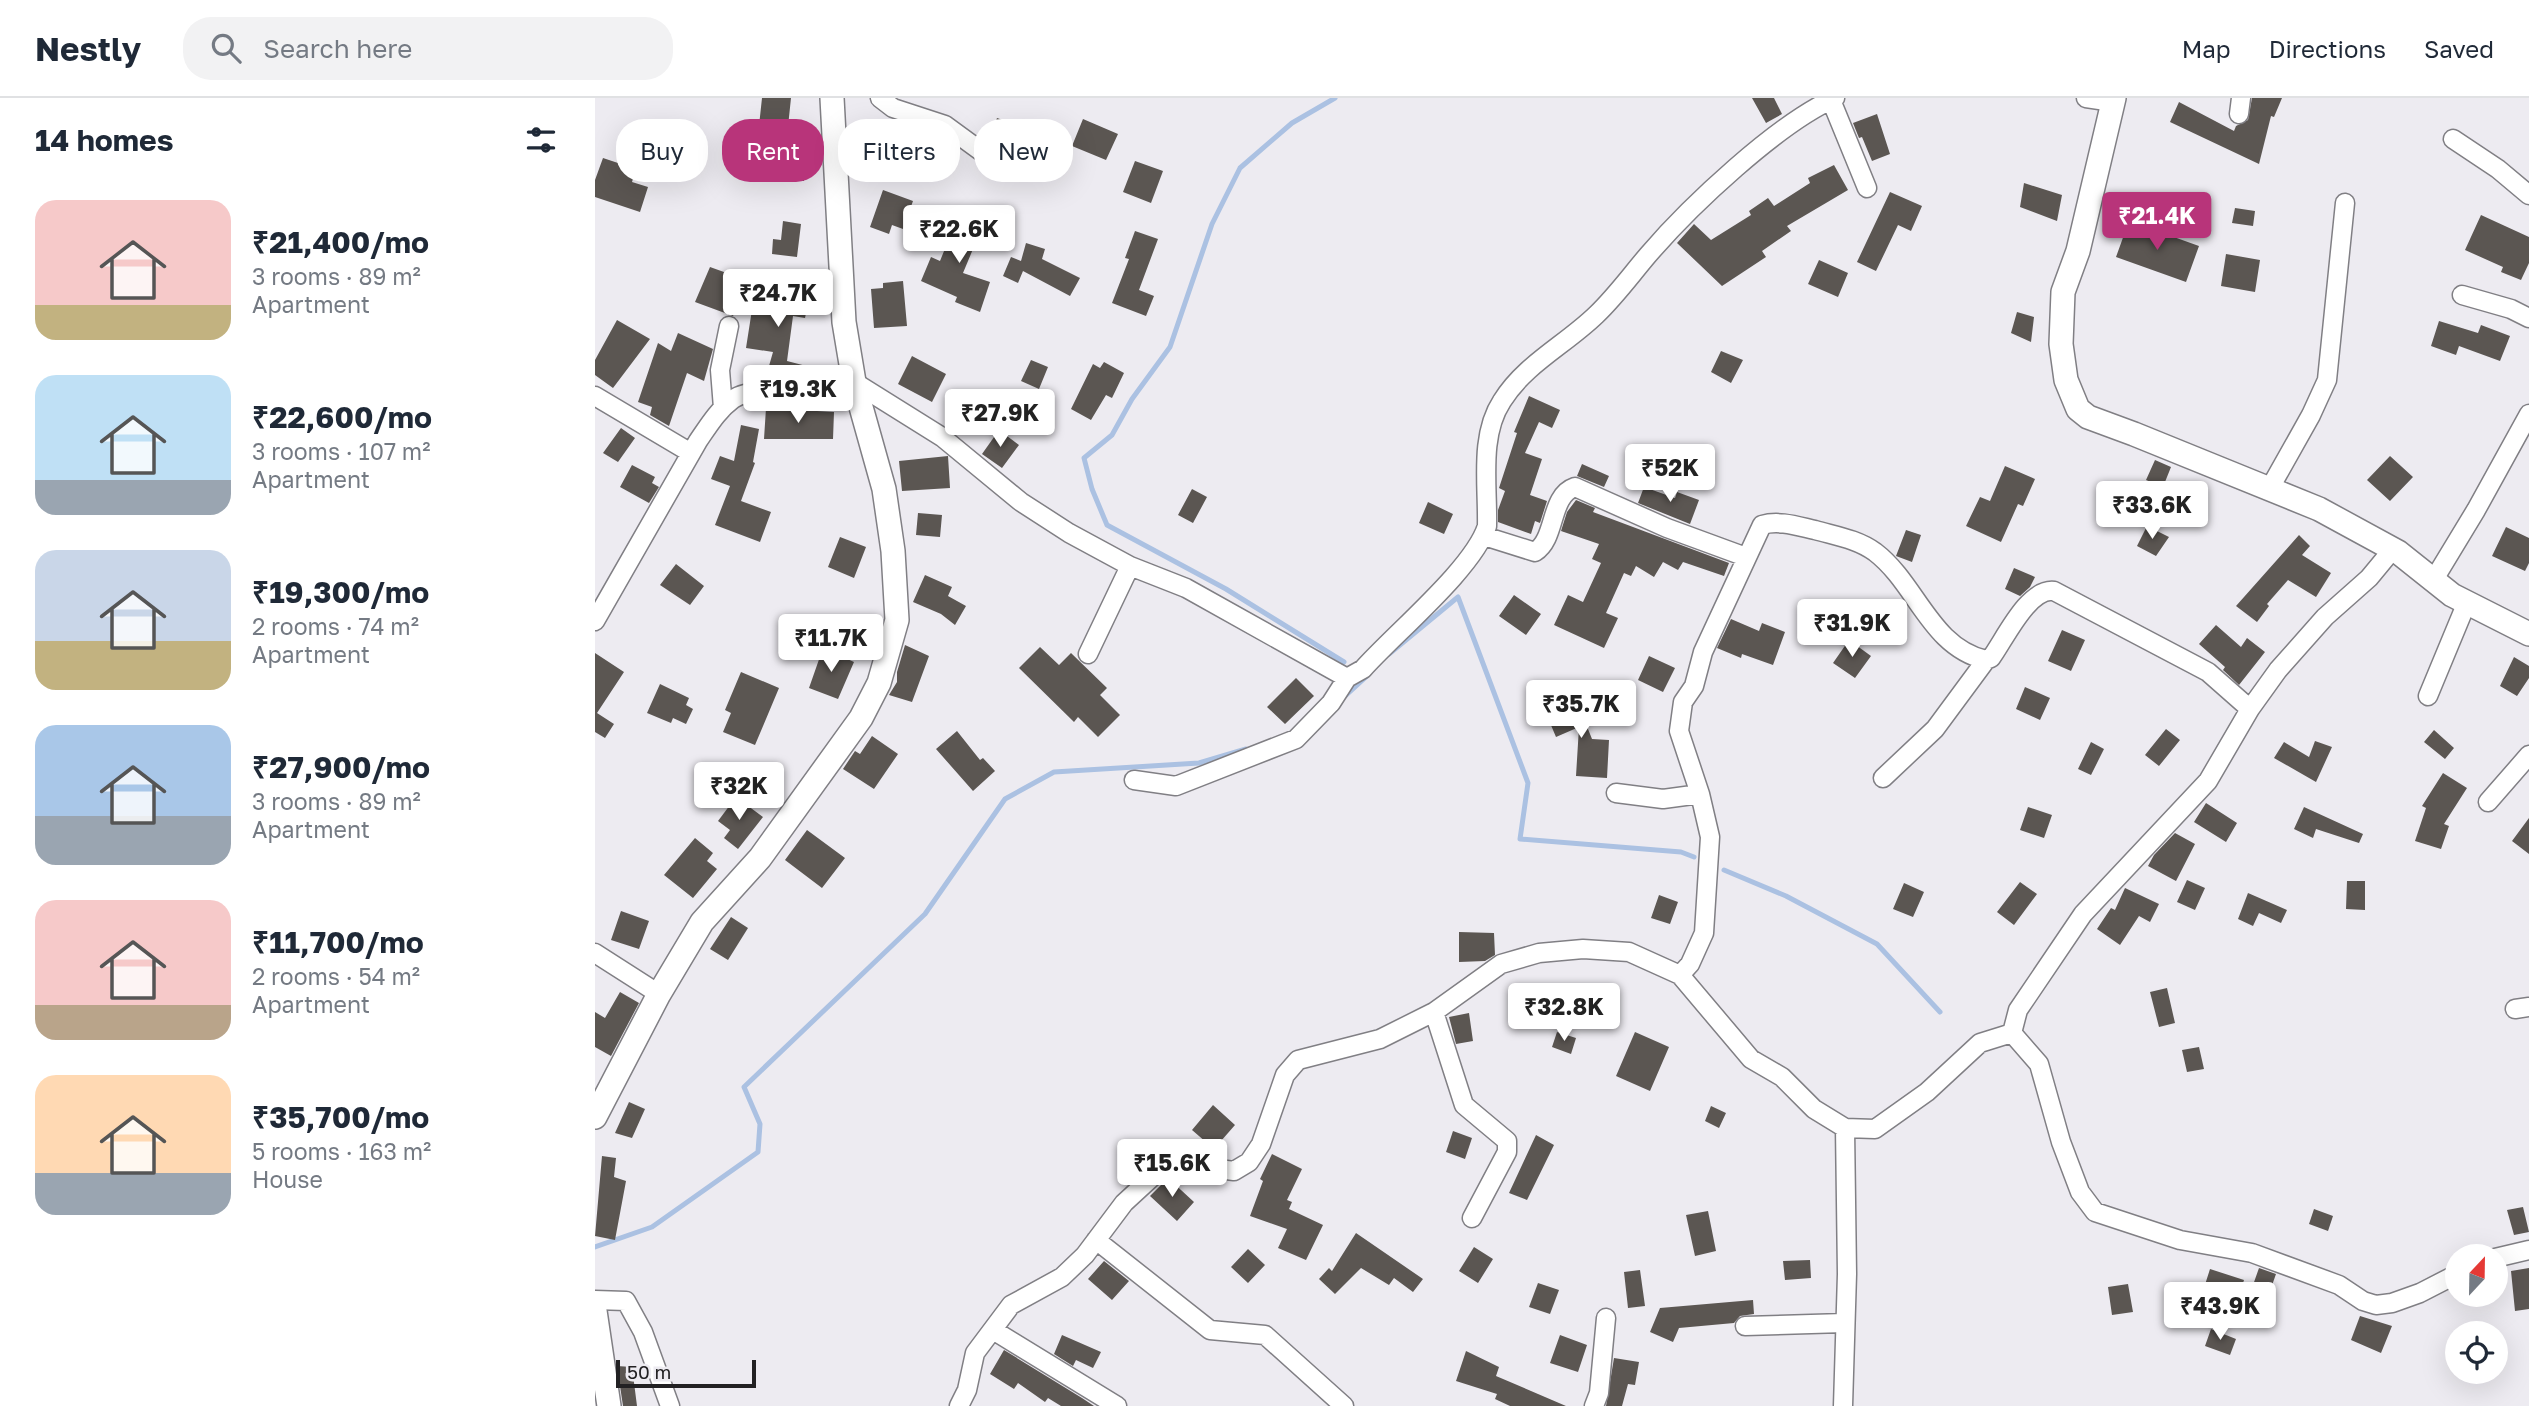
<!DOCTYPE html>
<html lang="en">
<head>
<meta charset="utf-8">
<style>
  :root { --surface:#fff; --page:#f2f2f3; --text:#1f2937; --muted:#747a83; --line:#e0e1e3; --accent:#b8347a }
  body { margin:0; font-family:"Golos Text",sans-serif; background:var(--page); color:var(--text); height:100vh; display:flex; flex-direction:column; font-size:26px; white-space:nowrap }
  * { box-sizing:border-box; margin:0 }
  p { font-size:23px; color:var(--muted) }
  .icon { flex:none; width:38px; height:38px; fill:none; stroke:currentColor; stroke-width:2; stroke-linecap:round; stroke-linejoin:round }
  .map { position:relative; flex:1; overflow:hidden }
  .details { display:flex; flex-direction:column; background:var(--surface); width:595px }
  .details>* { flex:none }
  .top-card { position:absolute; left:21px; top:21px; width:665px; height:63px; display:flex; gap:14px }
  .needle { width:46px; rotate:22deg }
  .tools { position:absolute; left:1850px; top:1146px; display:grid; gap:14px }
  .tools a { display:grid; place-items:center; width:63px; height:63px; border-radius:50%; background:var(--surface); box-shadow:0 7px 28px #0002; font-size:35px }
  .scale { position:absolute; left:21px; bottom:18px; width:140px; box-sizing:border-box; padding-left:7px; border:4px solid #222123; border-top:0; font-size:19px; line-height:24px; white-space:nowrap; color:#222123; -webkit-text-stroke:5px #edebf1; paint-order:stroke }
  .price { position:absolute; translate:-50% -60px; padding:0 16px; border-radius:7px; background:#fff; color:#222; font-size:23px; line-height:46px; filter:drop-shadow(0 2px 4px #0008) }
  .price::after { content:''; position:absolute; left:50%; top:42px; width:21px; height:16px; margin-left:-10px; background:inherit; clip-path:polygon(0 0,100% 0,50% 100%) }
  .price.active { background:var(--accent); color:#fff }
  ul { padding:0; list-style:none }
  li { display:flex; align-items:center; gap:21px; height:175px; padding:0 35px }
  li span { display:grid; place-items:center; flex:none; width:196px; height:140px; border-radius:21px; color:#555 }
  li>.icon { margin-inline-start:auto }
  span .icon { width:84px; height:84px; fill:#fffc; stroke-width:1 }
  li b { font-size:30px }
  h2 { display:flex; justify-content:space-between; align-items:center; height:84px; padding:0 35px; font-size:30px }
  .chip { padding:0 24px; border-radius:28px; background:var(--surface); box-shadow:0 7px 28px #0002; font-size:24px; line-height:63px }
  .chip.active { background:var(--accent); color:#fff }
  header { display:flex; align-items:center; gap:42px; box-sizing:border-box; height:98px; padding:0 35px; background:var(--surface); border-bottom:2px solid var(--line) }
  header strong { font-size:33px }
  nav { display:flex; gap:38px; margin-inline-start:auto; font-size:24px }
  .search { width:490px; height:63px; background:var(--page); display:flex; align-items:center; gap:18px; box-sizing:border-box; padding:0 24px; border-radius:28px; color:var(--muted); font-size:26px }
  main { display:flex; flex:1; min-height:0 }
  .map>svg:first-child { display:block }
  .lines { fill:none; stroke-linecap:round; stroke-linejoin:round }
  .stream { stroke:#abc1e2; stroke-width:5 }
  .building { fill:#5b5652 }
  .minor-casing { stroke:#807f84; stroke-width:21 }
  .major-casing { stroke:#807f84; stroke-width:26 }
  .minor { stroke:#fff; stroke-width:18 }
  .major { stroke:#fff; stroke-width:23 }
</style>
</head>
<body>
<header>
<strong>Nestly</strong>
<div class="search"><svg class="icon" aria-label="search" viewBox="0 0 24 24"><circle cx="10" cy="10" r="6"/><path d="M15 15l6 6"/></svg>Search here</div>
<nav><a>Map</a><a>Directions</a><a>Saved</a></nav>
</header>
<main>
<section class="details">
<h2>14 homes<svg class="icon" aria-label="filters" viewBox="0 0 24 24"><path d="M4 7h16M4 17h16"/><circle cx="9" cy="7" r="2"/><circle cx="15" cy="17" r="2"/></svg></h2>
<ul>
<li><span style="background:linear-gradient(#f6c9c9 75%,#c2b280 0)"><svg class="icon" aria-label="home" viewBox="0 0 24 24"><path d="M3 11l9-7 9 7M6 9v11h12V9"/></svg></span><div><b>₹21,400/mo</b><p>3 rooms · 89 m²</p><p>Apartment</p></div></li>
<li><span style="background:linear-gradient(#bfe0f5 75%,#9aa5b1 0)"><svg class="icon" aria-label="home" viewBox="0 0 24 24"><path d="M3 11l9-7 9 7M6 9v11h12V9"/></svg></span><div><b>₹22,600/mo</b><p>3 rooms · 107 m²</p><p>Apartment</p></div></li>
<li><span style="background:linear-gradient(#c9d6e8 65%,#c2b280 0)"><svg class="icon" aria-label="home" viewBox="0 0 24 24"><path d="M3 11l9-7 9 7M6 9v11h12V9"/></svg></span><div><b>₹19,300/mo</b><p>2 rooms · 74 m²</p><p>Apartment</p></div></li>
<li><span style="background:linear-gradient(#a9c7e8 65%,#9aa5b1 0)"><svg class="icon" aria-label="home" viewBox="0 0 24 24"><path d="M3 11l9-7 9 7M6 9v11h12V9"/></svg></span><div><b>₹27,900/mo</b><p>3 rooms · 89 m²</p><p>Apartment</p></div></li>
<li><span style="background:linear-gradient(#f6c9c9 75%,#b9a48a 0)"><svg class="icon" aria-label="home" viewBox="0 0 24 24"><path d="M3 11l9-7 9 7M6 9v11h12V9"/></svg></span><div><b>₹11,700/mo</b><p>2 rooms · 54 m²</p><p>Apartment</p></div></li>
<li><span style="background:linear-gradient(#ffd9b3 70%,#9aa5b1 0)"><svg class="icon" aria-label="home" viewBox="0 0 24 24"><path d="M3 11l9-7 9 7M6 9v11h12V9"/></svg></span><div><b>₹35,700/mo</b><p>5 rooms · 163 m²</p><p>House</p></div></li>
</ul>
</section>
<div class="map">
<svg width="1934" height="1308" viewBox="0 0 1934 1308">
  <rect width="100%" height="100%" fill="#edebf1"/>
  <g class="lines">
    <path class="stream" d="M740 0 697 25 645 70 617 126 575 249 537 301 517 337 489 360 497 391 512 427 631 491 749 564
      M794 556 863 499 933 685 925 741 1086 754 1099 759
      M748 600 772 578
      M1129 772 1191 798 1282 846 1345 914
      M0 1149 57 1129 163 1054 165 1026 149 989 330 816 410 701 459 674 604 665 651 651"/>
  </g>
  <path class="building" d="M167 0H196L190 57 210 58 209 83 183 81 184 64 175 63 177 38 163 37Z
    M1157 0H1179L1187 16 1171 25Z
    M1657 0H1687L1679 19 1676 18 1664 66 1575 24 1584 4 1639 33 1641 28 1653 22Z
    M1282 16 1295 56 1277 63 1267 39 1264 40 1258 25Z
    M402 20 435 31 425 61 407 55 393 45Z
    M488 21 523 36 511 62 477 48Z
    M8 60 41 71 37 84 53 89 45 114 0 99V82Z
    M540 63 568 73 556 105 528 94Z
    M1239 67 1253 92 1192 128 1196 133 1167 153 1171 159 1127 188 1082 145 1099 126 1116 142 1156 117 1154 113 1173 100 1179 108 1215 85 1213 80Z
    M1429 85 1467 97 1462 123 1425 109Z
    M288 92 318 103 308 131 297 127 294 136 275 129Z
    M1295 94 1327 108 1316 133 1303 127 1281 173 1262 164Z
    M1640 110 1660 113 1658 128 1637 125Z
    M366 111 384 118 381 124 388 127 368 175 395 184 385 214 360 204 362 199 326 183 336 159 345 163Z
    M1886 117 1934 139V165L1926 182 1906 174 1908 169 1870 152Z
    M188 123 206 126 202 159 177 156 178 141 186 142Z
    M1534 123 1604 148 1591 184 1521 159Z
    M540 133 563 141 544 192 559 198 551 218 517 205 534 161 530 160Z
    M431 145 450 151 447 161 485 180 475 198 428 173 423 185 408 178 416 159 426 163Z
    M1631 156 1665 162 1660 194 1626 188Z
    M1224 162 1253 175 1243 199 1213 186Z
    M115 169 154 183 138 218 100 204Z
    M178 182 209 188 206 204 213 206 210 220 198 218 192 263 219 270 215 284 170 282 178 254 151 250 161 186 176 193Z
    M308 183 312 228 279 230 276 191 288 190V185Z
    M1422 214 1439 219 1436 244 1416 235Z
    M22 222 55 241 18 290 0 277V262Z
    M1844 223 1883 235 1886 227 1915 238 1905 263 1864 248 1861 257 1836 248Z
    M83 235 118 251 109 283 92 275 74 328 55 317 57 309 43 304 63 245 76 253Z
    M1126 253 1148 262 1136 285 1116 274Z
    M317 258 351 276 337 304 303 286Z
    M436 262 453 269 444 291 426 283Z
    M509 264 529 275 517 300 511 297 496 322 476 311 498 266 505 270Z
    M934 298 965 312 957 330 944 324 930 355 947 361 935 397 952 403 945 425 940 423 936 436 903 424V412L910 393 904 390 922 335 919 334Z
    M171 310 239 314 238 341H169Z
    M146 327 164 331 158 364 160 365 146 403 176 414 165 444 120 427 135 388 116 381 125 358 139 363Z
    M26 330 40 340 23 364 8 355Z
    M404 332 424 347 407 370 387 356Z
    M353 358 355 390 307 393 304 363Z
    M1795 358 1818 379 1795 403 1772 382Z
    M1560 362 1576 369 1568 389 1551 382Z
    M987 366 1014 378 1009 389 982 378Z
    M37 367 60 379 57 385 64 389 54 405 25 389Z
    M1410 368 1440 381 1428 408 1423 406 1406 444 1371 428 1385 399 1395 403Z
    M1049 389 1080 400 1082 394 1104 402 1095 426 1043 405Z
    M597 391 612 399 598 425 583 417Z
    M981 402 1000 410 998 414 1134 465 1129 478 1088 464 1083 472 1068 464 1059 479 1041 468 1036 478 1029 475 1011 515 1023 520 1009 550 959 527 973 497 988 504 1006 465 997 461 1004 446 966 433 972 414Z
    M833 404 858 416 849 436 824 425Z
    M323 415 347 417 345 439 321 437Z
    M1552 428 1574 439 1561 458 1542 448Z
    M1911 429 1934 440V465L1930 473 1897 458Z
    M1311 432 1326 437 1317 464 1301 458Z
    M1704 437 1715 448 1707 457 1736 475 1721 499 1693 482 1672 506 1674 508 1662 524 1641 508Z
    M245 439 271 449 259 480 233 469Z
    M81 466 109 488 95 507 65 487Z
    M1419 470 1440 479 1435 489 1425 498 1410 491Z
    M330 477 357 489 353 498 371 508 360 527 346 516 318 504Z
    M919 497 946 516 931 537 904 518Z
    M1136 521 1164 533 1167 525 1190 534 1178 567 1147 556 1146 560 1122 550Z
    M1621 527 1646 549 1652 540 1670 554 1644 587 1628 572 1630 569 1604 546Z
    M1467 532 1490 542 1476 573 1453 563Z
    M1254 542 1276 558 1260 580 1238 565Z
    M310 547 334 558 317 604 294 597 302 584V574Z
    M445 549 464 567 476 555 512 590 505 597 525 617 503 639 483 619 479 624 424 570Z
    M228 550 259 564 243 601 214 590Z
    M0 555 29 574 2 615 19 626 10 640 0 634Z
    M1054 558 1080 570 1068 594 1043 582Z
    M1919 559 1934 568V580L1922 598 1905 588Z
    M146 574 184 590 160 647 128 634 136 615 130 612Z
    M701 580 719 598 690 626 672 609Z
    M65 586 94 600 91 607 98 611 91 626 78 620 76 625 52 615Z
    M1430 589 1455 600 1445 622 1421 611Z
    M981 601 997 641 1014 642 1012 680 981 678 984 629 961 639 950 613Z
    M1571 631 1585 642 1564 668 1550 657Z
    M1839 632 1859 650 1850 661 1829 644Z
    M362 633 385 662 388 660 400 673 378 693 341 651Z
    M277 638 303 656 279 691 248 671 260 653 265 656Z
    M1720 643 1737 649 1721 684 1679 660 1689 644 1714 659Z
    M1496 644 1509 651 1496 677 1483 671Z
    M1848 675 1872 690 1849 726 1854 728 1846 751 1820 743 1831 710 1827 708Z
    M141 699 168 719 143 751 129 740 135 732 123 723Z
    M1611 705 1642 725 1631 744 1599 724Z
    M1433 709 1457 717 1449 740 1425 732Z
    M1709 709 1768 736 1764 745 1721 731 1718 740 1699 731Z
    M1934 720V756L1917 743Z
    M212 732 250 760 227 790 190 762Z
    M1580 735 1600 746 1581 783 1553 768 1559 757Z
    M100 740 118 755 112 763 122 771 98 800 69 777Z
    M1592 782 1610 790 1600 812 1582 804Z
    M1752 783H1770V812L1751 811Z
    M1425 784 1442 796 1419 827 1402 814Z
    M1309 785 1329 794 1318 819 1298 811Z
    M1530 790 1564 806 1555 824 1544 818 1525 847 1502 831 1516 810 1520 812Z
    M1653 795 1692 812 1686 825 1664 815 1658 828 1643 821Z
    M1064 797 1083 804 1075 826 1056 820Z
    M26 813 54 823 44 851 16 842Z
    M136 819 153 830 133 862 115 851Z
    M864 834 899 835 900 857 890 863 864 864Z
    M1572 890 1580 925 1564 929 1555 894Z
    M25 894 44 905 16 958 0 949V914L10 920Z
    M874 915 878 943 861 946 854 919Z
    M962 934 981 940 976 956 957 949Z
    M1040 934 1074 949 1055 993 1021 978Z
    M1604 949 1609 971 1592 974 1587 952Z
    M34 1004 50 1011 37 1040 20 1035Z
    M618 1007 640 1027 619 1051 597 1032Z
    M1116 1008 1131 1015 1124 1030 1110 1023Z
    M858 1033 877 1040 870 1061 851 1054Z
    M941 1037 959 1047 932 1102 914 1095Z
    M677 1056 707 1071 692 1102 697 1104 694 1111 728 1127 711 1162 683 1150 692 1131 655 1118 668 1083 665 1081Z
    M7 1058 21 1060 19 1079 31 1083 20 1142 0 1138Z
    M573 1080 599 1104 582 1123 555 1098Z
    M1928 1109 1934 1134 1919 1137 1912 1112Z
    M1719 1111 1738 1118 1733 1133 1714 1126Z
    M1113 1113 1121 1153 1100 1158 1091 1117Z
    M761 1135 828 1181 818 1194 799 1180 794 1187 766 1170 740 1196 724 1181 734 1170 737 1173Z
    M879 1149 898 1161 883 1185 864 1173Z
    M653 1151 670 1167 653 1185 636 1169Z
    M1215 1162 1216 1180 1190 1182 1188 1163Z
    M509 1163 534 1183 517 1202 493 1181Z
    M1664 1170 1681 1176 1675 1193 1658 1187Z
    M1934 1170V1211L1920 1213 1916 1173Z
    M1615 1171 1649 1182 1642 1204 1608 1193Z
    M1045 1172 1050 1208 1033 1210 1029 1174Z
    M943 1185 964 1192 955 1216 934 1209Z
    M1533 1186 1538 1214 1517 1217 1513 1189Z
    M1158 1202 1159 1216 1145 1218 1139 1225 1084 1230 1078 1244 1055 1234 1065 1210Z
    M1765 1218 1797 1228 1786 1255 1756 1242Z
    M1616 1231 1641 1241 1635 1257 1610 1248Z
    M467 1237 506 1254 498 1270 481 1262 478 1268 459 1256Z
    M965 1237 992 1247 983 1274 955 1265Z
    M409 1252 487 1300 499 1308H466L453 1300 450 1304 423 1285 419 1291 395 1276Z
    M871 1253 904 1269 901 1278 971 1308H915L900 1301 902 1296 861 1283Z
    M1019 1260 1044 1264 1040 1287 1033 1286 1027 1308H1011Z
    M22 1268 37 1269 42 1308H28Z"/>
  <g class="lines">
    <g class="minor-casing">
      <path id="minor" d="M285 0 298 10 350 27 402 65
        M1491 0 1518 4
        M1236 2 1272 90
        M1644 16 1646 0
        M1858 41 1903 71 1934 97
        M1867 197 1916 211 1934 220
        M259 284 347 339 426 404 474 435 535 468 591 490 752 580 768 571C800 535 879 470 892 428 893 387 884 338 907 303 930 266 970 247 1001 217 1020 199 1036 177 1053 157 1095 108 1182 26 1240 0
        M0 298 96 355
        M128 310 125 272 134 228
        M1675 390 1716 317 1732 282 1750 105
        M889 438 940 454C962 440 954 398 980 389L1072 430 1151 459
        M1838 483 1881 412 1934 316
        M0 523 103 343C114 327 123 312 138 301 163 284 233 299 263 301
        M493 556 535 468
        M1833 598 1872 504
        M1288 680 1340 631 1391 562
        M539 682 581 688 701 641 736 605 752 580
        M1021 695 1068 701 1105 696
        M1893 704 1934 657
        M0 855 64 896
        M1085 877 1095 866 1109 835 1115 739 1105 696 1084 633 1088 604 1099 588 1108 554 1167 427C1184 422 1202 428 1220 432 1241 438 1262 441 1280 454 1322 486 1335 549 1391 562L1396 560C1410 541 1433 490 1459 493L1613 574 1655 611
        M1920 911 1934 909
        M839 914 869 1007 912 1043V1054L877 1120
        M1417 935 1444 966 1466 1044 1485 1094 1500 1114 1585 1142 1657 1155 1744 1187 1768 1203 1781 1207 1797 1205 1825 1195 1862 1176
        M501 1142 615 1232 670 1237 749 1308
        M1900 1160 1934 1152
        M0 1202 31 1203 48 1234 75 1308
        M1150 1228 1249 1225
        M398 1232 522 1308
        M364 1308 372 1292 380 1255 416 1207 467 1179 490 1157 529 1105 567 1070 585 1066 639 1073 654 1064 666 1046 690 977 703 962 785 941 839 914 906 866 944 855 988 851 1034 854 1085 877 1156 961 1187 979 1219 1011 1250 1030 1280 1031 1332 994 1385 945 1417 935 1423 912 1488 816 1613 683 1655 611 1683 572 1730 519 1774 480 1798 451
        M999 1308 1004 1295 1011 1220
        M1248 1308 1252 1176 1250 1030"/>
    </g>
    <g class="major-casing">
      <path id="major" d="M1519 0 1483 153 1468 194 1466 246 1471 282 1483 311 1493 319 1539 336 1724 411 1803 454 1857 497 1934 536
        M0 1019 64 896 107 824 165 760 266 620 284 585 302 522 298 453 289 391 259 284 249 224 237 0
        M0 1213 14 1308"/>
    </g>
    <use href="#minor" class="minor"/>
    <use href="#major" class="major"/>
  </g>
</svg>
<div class="tools">
<a><svg class="needle" viewBox="-14 -14 28 28"><path d="M0-13l5 13h-10z" fill="#e53935"/><path d="M0 13l5-13h-10z" fill="#747a83"/></svg></a>
<a><svg class="icon" aria-label="locate" viewBox="0 0 24 24"><circle cx="12" cy="12" r="6"/><path d="M12 2v4M12 18v4M2 12h4M18 12h4"/></svg></a>
</div>
<div class="scale">50 m</div>
<b class="price active" style="left:1562px;top:154px">₹21.4K</b>
<b class="price" style="left:364px;top:167px">₹22.6K</b>
<b class="price" style="left:183px;top:231px">₹24.7K</b>
<b class="price" style="left:203px;top:327px">₹19.3K</b>
<b class="price" style="left:405px;top:351px">₹27.9K</b>
<b class="price" style="left:1075px;top:406px">₹52K</b>
<b class="price" style="left:1557px;top:443px">₹33.6K</b>
<b class="price" style="left:1257px;top:561px">₹31.9K</b>
<b class="price" style="left:236px;top:576px">₹11.7K</b>
<b class="price" style="left:986px;top:642px">₹35.7K</b>
<b class="price" style="left:144px;top:724px">₹32K</b>
<b class="price" style="left:969px;top:945px">₹32.8K</b>
<b class="price" style="left:577px;top:1101px">₹15.6K</b>
<b class="price" style="left:1625px;top:1244px">₹43.9K</b>
<div class="top-card">
<a class="chip">Buy</a>
<a class="chip active">Rent</a>
<a class="chip">Filters</a>
<a class="chip">New</a>
</div>
</div>
</main>
</body>
</html>
